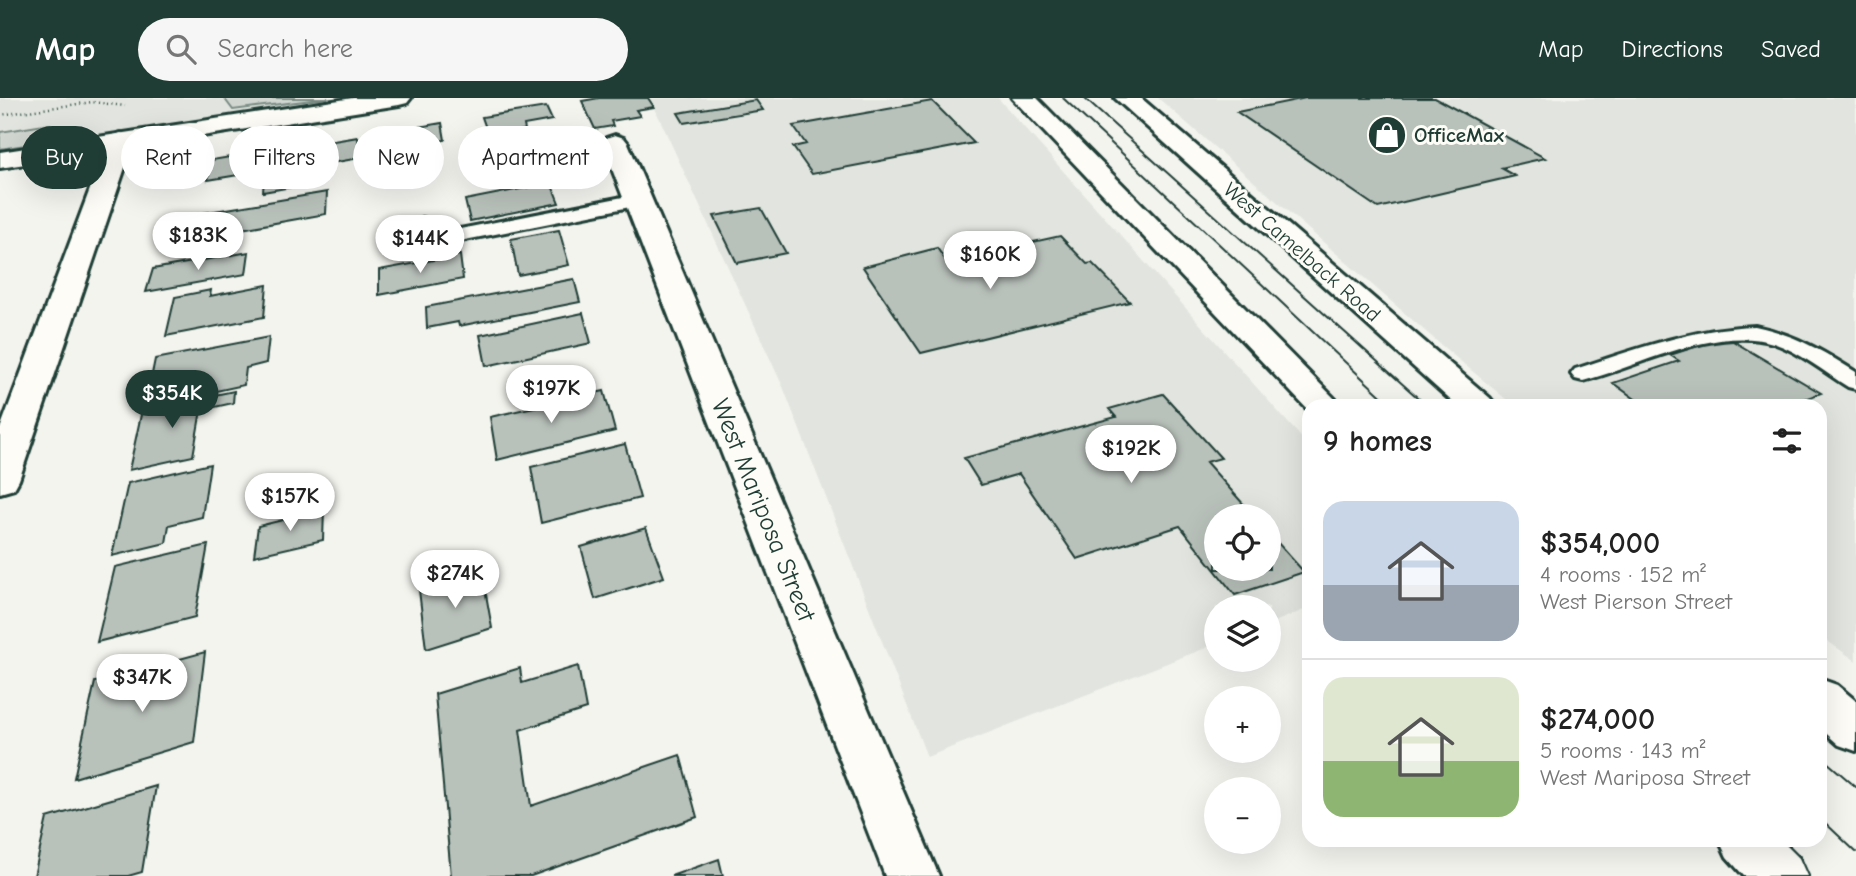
<!DOCTYPE html>
<html lang="en">
<head>
<meta charset="utf-8">
<style>
  :root { --surface:#fff; --page:#f6f6f6; --text:#222; --muted:#767676; --line:#e0e0e0; --accent:#1f3d34 }
  body { margin:0; font-family:"Comic Neue",sans-serif; background:var(--page); color:var(--text); height:100vh; display:flex; flex-direction:column; font-size:26px; white-space:nowrap }
  * { box-sizing:border-box; margin:0 }
  p { font-size:23px; color:var(--muted) }
  .icon { flex:none; width:38px; height:38px; fill:none; stroke:currentColor; stroke-width:2; stroke-linecap:round; stroke-linejoin:round }
  .map { position:relative; flex:1; overflow:hidden }
  .panel { position:absolute; left:1302px; top:301px; width:525px; height:448px; display:flex; flex-direction:column; background:var(--surface); border-radius:21px; box-shadow:0 7px 28px #0002 }
  .panel>* { flex:none }
  .guide { position:absolute; left:21px; top:28px; width:665px; height:63px; display:flex; gap:14px }
  .controls { position:absolute; left:1204px; top:406px; display:grid; gap:14px }
  .controls a { display:grid; place-items:center; width:77px; height:77px; border-radius:50%; background:var(--surface); box-shadow:0 7px 28px #0002; font-size:35px }
  .price { position:absolute; translate:-50% -60px; padding:0 16px; border-radius:24px; background:#fff; color:#222; font-size:23px; line-height:46px; filter:drop-shadow(0 2px 4px #0008) }
  .price::after { content:''; position:absolute; left:50%; top:42px; width:21px; height:16px; margin-left:-10px; background:inherit; clip-path:polygon(0 0,100% 0,50% 100%) }
  .price.on { background:var(--accent); color:#fff }
  ul { padding:0; list-style:none }
  li { display:flex; align-items:center; gap:21px; height:175px; padding:0 21px }
  li+li { border-top:2px solid var(--line) }
  li span { display:grid; place-items:center; flex:none; width:196px; height:140px; border-radius:21px; color:#555 }
  li>.icon { margin-inline-start:auto }
  span .icon { width:84px; height:84px; fill:#fffc; stroke-width:1 }
  li b { font-size:30px }
  h2 { display:flex; justify-content:space-between; align-items:center; height:84px; padding:0 21px; font-size:30px }
  .pill { padding:0 24px; border-radius:32px; background:var(--surface); box-shadow:0 7px 28px #0002; font-size:24px; line-height:63px }
  .pill.on { background:var(--accent); color:#fff }
  header { display:flex; align-items:center; gap:42px; box-sizing:border-box; height:98px; padding:0 35px; background:var(--accent); color:#fff }
  header strong { font-size:33px }
  nav { display:flex; gap:38px; margin-inline-start:auto; font-size:24px }
  .search { width:490px; height:63px; background:var(--page); display:flex; align-items:center; gap:18px; box-sizing:border-box; padding:0 24px; border-radius:38px; color:var(--muted); font-size:26px }
  .map>svg:first-child { display:block }
  .built { fill:#e2e5df; fill-rule:evenodd }
  .green { fill:#d1d6d1; stroke:#788a82; stroke-width:2 }
  .building { fill:#b9c1bb; stroke:#1f3d34; stroke-width:2 }
  .lines { fill:none; stroke-linecap:round; stroke-linejoin:round }
  .service-casing { stroke:#1f3d34; stroke-width:6 }
  .minor-casing { stroke:#1f3d34; stroke-width:6 }
  .tertiary-casing { stroke:#1f3d34; stroke-width:6 }
  .primary-casing { stroke:#1f3d34; stroke-width:6 }
  .path { stroke:#1f3d34; stroke-width:2.5; stroke-dasharray:1 3.5; stroke-linecap:butt }
  .service { fill:#fdfcf7; fill-rule:evenodd }
  .minor { fill:#fdfcf7; fill-rule:evenodd }
  .tertiary { fill:#fdfcf7; fill-rule:evenodd }
  .primary { fill:#fdfcf7; fill-rule:evenodd }
  .tram { stroke:#1f3d34; stroke-width:2 }
  .labels { text-anchor:middle; stroke-width:6; stroke-linejoin:round; paint-order:stroke }
  .far-poi-label { font-size:21px; font-weight:bold; fill:#1f3d34; stroke:#fdfcf7; text-anchor:start }
  .far-street-label { font-size:21px; fill:#1f3d34; stroke:#fdfcf7 }
  .street-label { font-size:26px; fill:#1f3d34; stroke:#fdfcf7 }
</style>
</head>
<body>
<header>
<strong>Map</strong>
<div class="search"><svg class="icon" aria-label="search" viewBox="0 0 24 24"><circle cx="10" cy="10" r="6"/><path d="M15 15l6 6"/></svg>Search here</div>
<nav><a>Map</a><a>Directions</a><a>Saved</a></nav>
</header>
<div class="map">
<svg width="1856" height="778" viewBox="0 0 1856 778">
  <rect width="100%" height="100%" fill="#f4f4ef"/>
  <filter id="ink" filterUnits="userSpaceOnUse"><feTurbulence type="fractalNoise" baseFrequency=".0143" numOctaves="2"/><feDisplacementMap in="SourceGraphic" scale="14" xChannelSelector="R" yChannelSelector="G"/><feConvolveMatrix kernelMatrix="1 2 1 2 8 2 1 2 1" color-interpolation-filters="sRGB"/></filter>
  <g filter="url(#ink)">
    <path class="built" d="M0 0H352L0 54Z
      M650 0H998L1309 348V510L1269 526V509H1216V546L927 659 783 289ZM1216 418H1269V471H1216Z
      M1158 0H1856V563L1820 538V308H1514L1441 247Z"/>
    <path class="green" d="M224 0H328L233 12Z
      M50 26 64 32 58 42 0 51V34Z"/>
    <path class="building" d="M599 0H648L654 9 636 12 640 18 611 23 613 28 595 31 582 3Z
      M1306 0H1435L1545 60 1501 70 1515 78 1378 110 1237 14Z
      M756 2 763 12 684 25 678 15Z
      M932 3 974 45 812 76 793 49 806 46 793 28Z
      M546 9 552 22 524 27 525 32 489 39 482 19Z
      M442 25 445 42 418 46V51L383 57 382 44 395 41V33Z
      M358 39 360 60 297 71 296 58 315 55V46Z
      M271 52 269 72 208 82 212 62Z
      M545 52 553 78 495 88 490 61Z
      M293 76 292 89 263 94 264 80Z
      M551 85 559 105 470 123 465 102Z
      M327 94 326 116 156 146 162 122Z
      M761 110 786 155 737 165 714 118Z
      M559 132 569 167 518 177 511 141Z
      M1060 138 1087 166 1092 165 1130 204 921 255 863 169 937 150 946 163Z
      M249 154 246 176 146 194 153 171Z
      M460 157 463 181 379 197V172Z
      M574 181 580 204 459 228 458 224 427 230 426 209Z
      M267 187 264 219 166 238 175 199 211 192 210 198Z
      M583 215 591 245 486 268 480 237Z
      M269 239 266 265 246 270 244 287 198 297 201 280 149 291 155 261Z
      M1726 239 1821 295 1786 308H1645L1613 285 1679 263 1670 257Z
      M234 293 233 305 201 312 193 358 129 372 142 312Z
      M604 293 615 333 497 362 490 319Z
      M1163 296 1221 360 1206 364 1254 418H1216V471H1269V435L1304 474 1235 497 1180 428 1077 461 1019 376 981 387 964 360 1116 319 1109 311Z
      M625 346 640 400 541 425 531 369Z
      M210 366 202 419 169 427 166 445 112 458 128 385Z
      M324 412 323 442 254 458 258 428Z
      M646 430 664 479 595 501 581 449Z
      M208 447 195 519 97 544 115 469Z
      M482 474 492 530 426 551 419 492Z
      M205 554 194 644 74 680 95 584Z
      M578 568 586 611 520 632 531 708 680 657 697 719 531 778H451L435 596 520 570 522 585Z
      M156 688 142 774 128 778H34L47 720Z
      M719 761 723 778H671Z"/>
    <g class="lines">
      <g class="service-casing">
        <path id="service" d="M638 96 647 102 645 106 455 144C438 145 415 147 412 126L422 120 429 122 432 131 455 132Z
          M1755 228C1794 236 1823 253 1856 274V291L1848 289C1824 274 1800 254 1773 245 1715 227 1638 269 1583 283L1575 281 1571 276 1575 271C1634 252 1693 230 1755 228Z"/>
      </g>
      <g class="minor-casing">
        <path id="minor" d="M121 35 130 38 134 43 19 382 14 391 0 395V331L108 43 112 38Z
          M615 37 624 40 628 45 939 778H885L602 45 606 40Z"/>
      </g>
      <g class="tertiary-casing">
        <path id="tertiary" d="M353 0H411L407 5 399 7 0 70V54Z"/>
      </g>
      <g class="primary-casing">
        <path id="primary" d="M1012 0H1037L1342 308H1309V313Z
          M1115 0H1141L1490 300 1496 308H1457Z
          M1820 581 1837 587 1856 603V653L1839 647 1820 630Z
          M1719 742H1781L1799 760 1807 778H1744L1727 759Z"/>
      </g>
      <path class="path" d="M0 17 92 4 125 8"/>
      <use href="#service" class="service"/>
      <use href="#minor" class="minor"/>
      <use href="#tertiary" class="tertiary"/>
      <use href="#primary" class="primary"/>
      <path class="tram" d="M1063 0 1392 308
        M1084 0 1427 308
        M1820 658 1856 689
        M1820 720 1856 754"/>
    </g>
  </g>
  <defs>
    <g id="shop-disc" transform="scale(2.0125)"><circle r="9.5" fill="#1f3d34" stroke="#fdfcf7"/><path d="M-5-2.5h2.3a2.7 3.5 0 0 1 5.4 0H5L5.5 6h-11ZM-1.5-2.5h3a1.5 2.3 0 0 0-3 0Z" fill="#fff"/></g>
  </defs>
  <g fill-rule="evenodd">
    <use href="#shop-disc" x="1387" y="37"/>
  </g>
  <g class="labels">
    <g class="far-poi-label">
      <text x="1414" y="44">OfficeMax</text>
    </g>
    <g class="far-street-label">
      <text transform="translate(1302 154) rotate(41)" y="7">West Camelback Road</text>
    </g>
    <g class="street-label">
      <text transform="translate(764 412) rotate(68)" y="9">West Mariposa Street</text>
    </g>
  </g>
</svg>
<div class="controls">
<a><svg class="icon" aria-label="locate" viewBox="0 0 24 24"><circle cx="12" cy="12" r="6"/><path d="M12 2v4M12 18v4M2 12h4M18 12h4"/></svg></a>
<a><svg class="icon" aria-label="layers" viewBox="0 0 24 24"><path d="M12 4l9 5-9 5-9-5zM3 14l9 5 9-5"/></svg></a>
<a>+</a>
<a>−</a>
</div>
<b class="price" style="left:198px;top:174px">$183K</b>
<b class="price" style="left:420px;top:177px">$144K</b>
<b class="price" style="left:990px;top:193px">$160K</b>
<b class="price" style="left:551px;top:327px">$197K</b>
<b class="price on" style="left:172px;top:332px">$354K</b>
<b class="price" style="left:1131px;top:387px">$192K</b>
<b class="price" style="left:290px;top:435px">$157K</b>
<b class="price" style="left:455px;top:512px">$274K</b>
<b class="price" style="left:142px;top:616px">$347K</b>
<div class="guide">
<a class="pill on">Buy</a>
<a class="pill">Rent</a>
<a class="pill">Filters</a>
<a class="pill">New</a>
<a class="pill">Apartment</a>
</div>
<section class="panel">
<h2>9 homes<svg class="icon" aria-label="filters" viewBox="0 0 24 24"><path d="M4 7h16M4 17h16"/><circle cx="9" cy="7" r="2"/><circle cx="15" cy="17" r="2"/></svg></h2>
<ul>
<li><span style="background:linear-gradient(#c9d6e8 60%,#9aa5b1 0)"><svg class="icon" aria-label="home" viewBox="0 0 24 24"><path d="M3 11l9-7 9 7M6 9v11h12V9"/></svg></span><div><b>$354,000</b><p>4 rooms · 152 m²</p><p>West Pierson Street</p></div></li>
<li><span style="background:linear-gradient(#dfe7d0 60%,#8fb573 0)"><svg class="icon" aria-label="home" viewBox="0 0 24 24"><path d="M3 11l9-7 9 7M6 9v11h12V9"/></svg></span><div><b>$274,000</b><p>5 rooms · 143 m²</p><p>West Mariposa Street</p></div></li>
</ul>
</section>
</div>
</body>
</html>
